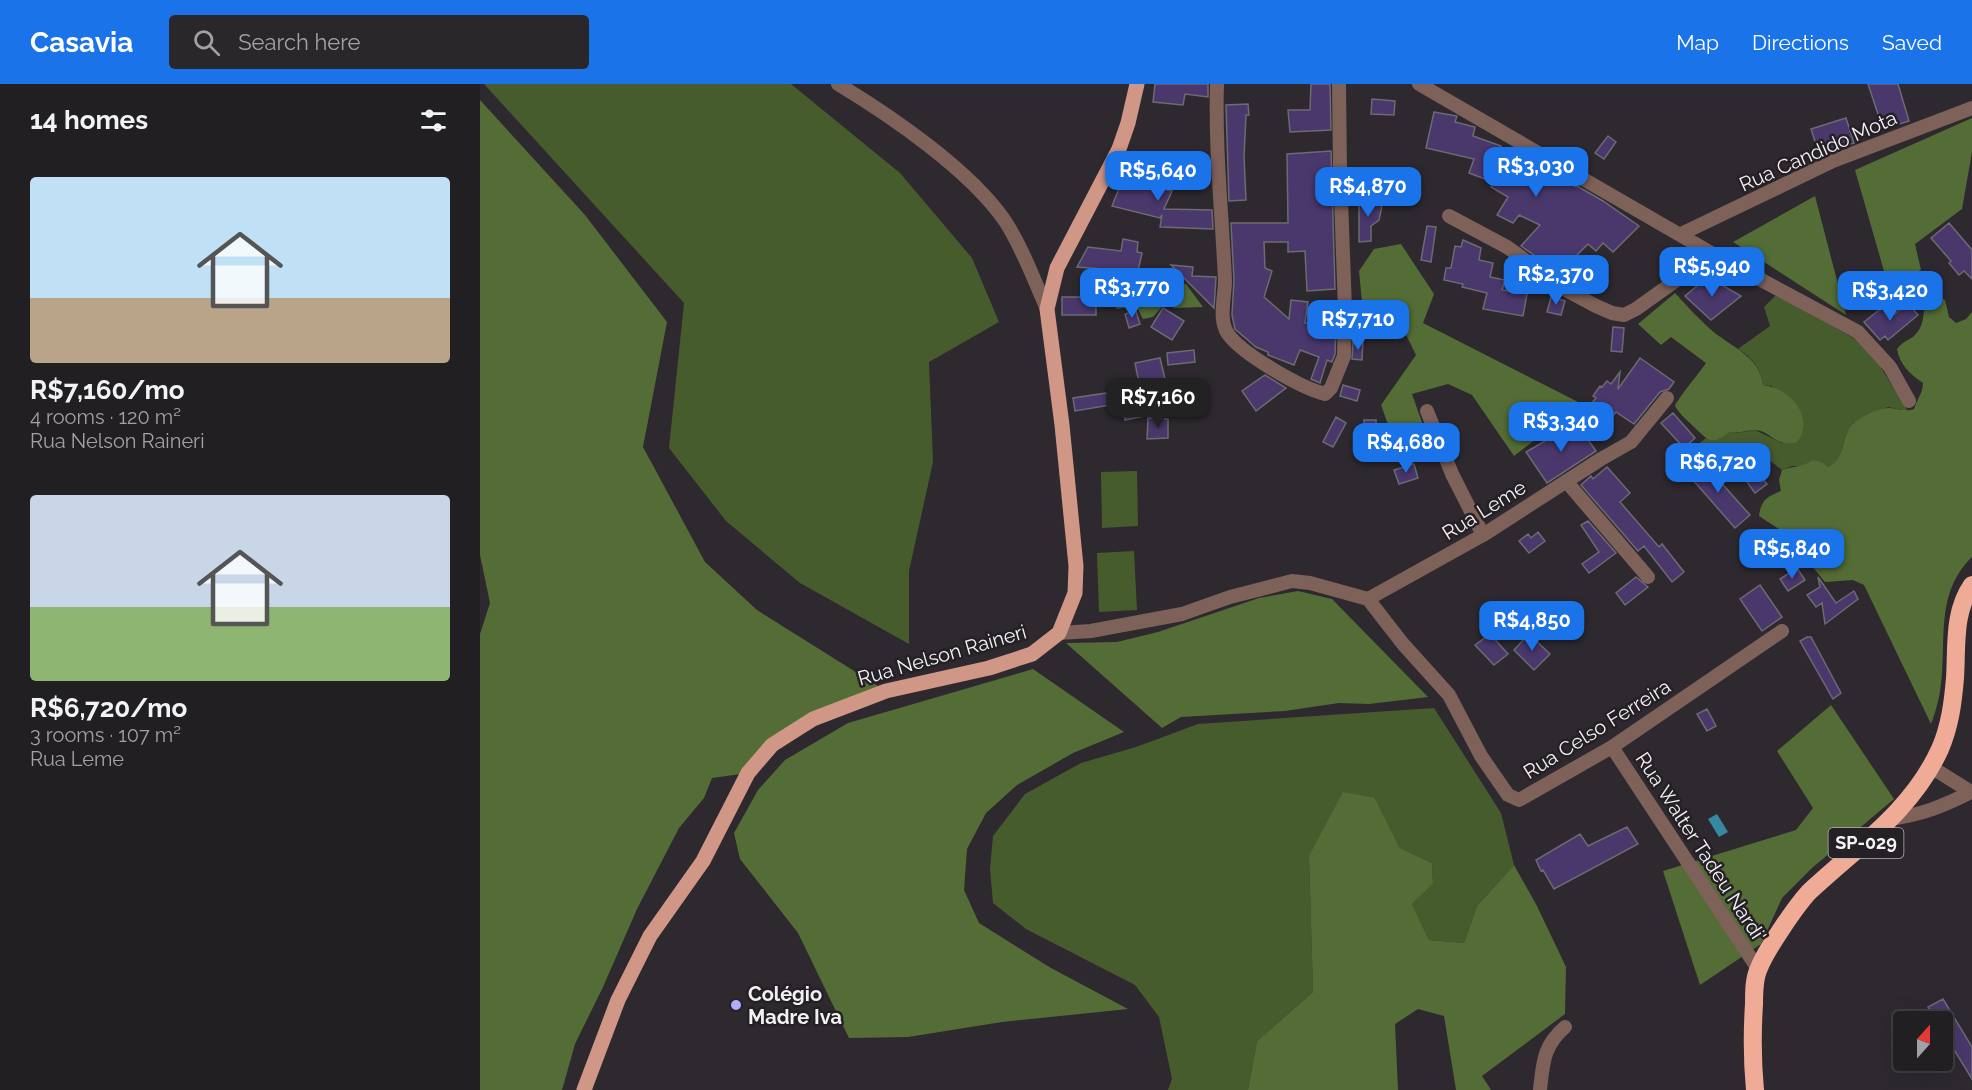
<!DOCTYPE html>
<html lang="en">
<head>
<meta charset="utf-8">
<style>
  :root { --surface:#221f23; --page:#2a272b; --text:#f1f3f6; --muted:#a2a2a6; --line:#3f3d41; --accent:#1a73e8 }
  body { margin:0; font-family:Raleway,sans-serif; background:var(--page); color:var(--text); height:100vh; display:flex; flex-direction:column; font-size:22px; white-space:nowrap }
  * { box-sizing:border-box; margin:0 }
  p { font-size:20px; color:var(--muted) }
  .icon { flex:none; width:33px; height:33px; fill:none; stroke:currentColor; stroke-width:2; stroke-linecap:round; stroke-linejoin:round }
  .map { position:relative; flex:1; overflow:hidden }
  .drawer { display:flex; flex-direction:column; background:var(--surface); width:480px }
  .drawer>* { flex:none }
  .needle { width:39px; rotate:21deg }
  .buttons { position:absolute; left:1413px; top:927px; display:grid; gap:12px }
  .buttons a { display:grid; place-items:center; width:60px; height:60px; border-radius:6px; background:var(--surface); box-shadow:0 6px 24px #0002,0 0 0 2px var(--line); font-size:30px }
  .price { position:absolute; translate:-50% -51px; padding:0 14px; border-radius:12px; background:var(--accent); color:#fff; font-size:20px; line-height:39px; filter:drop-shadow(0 2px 3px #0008) }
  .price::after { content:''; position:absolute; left:50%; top:36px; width:18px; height:14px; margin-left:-9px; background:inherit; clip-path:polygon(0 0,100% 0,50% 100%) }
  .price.on { background:#222; color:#fff }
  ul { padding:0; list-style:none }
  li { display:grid; align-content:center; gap:12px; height:318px; padding:0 30px }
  li span { display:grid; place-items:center; height:186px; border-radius:6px; color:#555 }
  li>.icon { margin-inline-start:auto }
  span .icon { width:108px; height:108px; fill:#fffc; stroke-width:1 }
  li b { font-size:26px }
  h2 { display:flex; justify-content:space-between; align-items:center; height:72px; padding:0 30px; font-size:26px }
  header { display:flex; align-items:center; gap:36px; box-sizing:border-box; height:84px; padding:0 30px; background:var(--accent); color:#fff }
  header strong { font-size:28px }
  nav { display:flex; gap:33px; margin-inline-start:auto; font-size:21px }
  .search { width:420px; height:54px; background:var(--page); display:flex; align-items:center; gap:15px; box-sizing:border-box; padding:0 21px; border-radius:6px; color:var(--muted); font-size:22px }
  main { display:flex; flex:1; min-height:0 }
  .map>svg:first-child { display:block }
  .green { fill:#475c2d }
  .forest { fill:#546d36 }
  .water { fill:#3689a1 }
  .building { fill:#4a386c; stroke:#6c6a72; stroke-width:1.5 }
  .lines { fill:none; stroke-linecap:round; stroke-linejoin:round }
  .minor { stroke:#7e6159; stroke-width:14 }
  .major { stroke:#d09686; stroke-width:15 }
  .highway { stroke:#f0ab97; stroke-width:18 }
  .poi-dot { fill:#b2adf9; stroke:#242025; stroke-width:2 }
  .labels { text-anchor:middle; stroke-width:5; stroke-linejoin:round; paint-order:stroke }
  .shield { fill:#242025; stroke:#b6b2b7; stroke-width:1.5 }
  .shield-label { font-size:18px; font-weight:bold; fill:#f4f1f5 }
  .street-label { font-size:20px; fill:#f4f1f5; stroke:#242025 }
  .poi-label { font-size:20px; font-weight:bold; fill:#f4f1f5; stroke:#242025; text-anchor:start }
</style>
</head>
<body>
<header>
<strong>Casavia</strong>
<div class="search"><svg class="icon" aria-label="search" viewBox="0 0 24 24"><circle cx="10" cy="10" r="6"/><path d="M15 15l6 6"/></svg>Search here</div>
<nav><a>Map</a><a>Directions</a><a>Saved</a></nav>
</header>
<main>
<section class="drawer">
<h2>14 homes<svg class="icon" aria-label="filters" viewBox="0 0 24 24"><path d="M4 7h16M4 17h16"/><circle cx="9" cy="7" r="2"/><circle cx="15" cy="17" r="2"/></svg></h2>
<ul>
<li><span style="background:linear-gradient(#bfe0f5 65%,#b9a48a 0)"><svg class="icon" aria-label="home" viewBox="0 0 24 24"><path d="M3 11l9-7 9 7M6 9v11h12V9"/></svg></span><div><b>R$7,160/mo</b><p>4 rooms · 120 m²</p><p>Rua Nelson Raineri</p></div></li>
<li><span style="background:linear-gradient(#c9d6e8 60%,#8fb573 0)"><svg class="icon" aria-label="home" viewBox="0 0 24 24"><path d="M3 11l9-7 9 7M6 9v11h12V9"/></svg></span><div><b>R$6,720/mo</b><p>3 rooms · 107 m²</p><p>Rua Leme</p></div></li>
</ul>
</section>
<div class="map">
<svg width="1492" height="1006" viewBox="0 0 1492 1006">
  <rect width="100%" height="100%" fill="#2d292f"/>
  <path class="green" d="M4 0H311L420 89 492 174 519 238 449 278 453 378 429 487V560L320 499 246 437 189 364 204 219Z
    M1296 211 1375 255 1400 282 1428 327 1408 323 1373 339 1366 351 1360 373 1356 380 1347 383 1312 382 1302 386C1277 366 1273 363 1244 378L1251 390 1244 397 1213 364 1226 354C1237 357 1240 355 1250 348L1257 349 1275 346 1302 359 1292 302 1283 301C1282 286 1271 272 1258 265L1290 242 1284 223Z
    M657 387 658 442 622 444 621 388Z
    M654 467 657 526 619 528 617 469Z
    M954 624 1021 729 1034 781 997 822 984 859 949 856 932 820 953 800 952 779 920 764 895 714 829 772 833 908 777 957 768 1006H688L692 995 679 933 655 901 546 845 513 819 510 785 513 752 545 710 601 679 656 663 718 640Z"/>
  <path class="forest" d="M0 16 105 131 187 238 163 363 225 478 277 526 406 607 332 635 268 689 232 694 224 714 199 744 157 825 123 903 95 960 82 1006H0V550L10 519 0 471Z
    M1492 34V68L1482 125 1435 160 1441 186 1408 201 1375 86Z
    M1335 112 1366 231 1253 158Z
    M921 160 954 210 943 239 1102 320 1034 372 992 311 968 300 932 310 944 344 914 357 901 321 936 271 910 218H882L879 187 894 165Z
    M676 196 706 200 723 223 694 224 686 218 673 233 663 235 656 222 637 225 628 211Z
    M1195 209C1206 221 1217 233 1229 244 1248 262 1280 271 1283 301 1309 304 1336 333 1317 358 1296 364 1291 347 1275 346 1266 346 1259 350 1250 348 1231 362 1229 357 1214 343 1207 336 1200 331 1195 322 1196 317 1220 288 1226 279L1191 253 1181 261 1158 240Z
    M1454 210 1465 216 1469 233 1476 239 1486 235 1492 228V473C1453 511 1468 561 1460 608 1458 619 1455 629 1451 640L1384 501 1373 496 1345 498 1305 449 1279 432C1281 416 1286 413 1301 407L1299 396 1302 386C1313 382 1323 383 1333 376L1343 379 1347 383C1368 377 1359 349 1376 337 1385 331 1400 323 1411 324 1419 325 1426 328 1434 325 1437 315 1443 309 1443 299 1431 291 1419 280 1417 265 1425 255 1429 257 1435 251 1445 241 1444 226 1444 214Z
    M818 507 852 515 948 613 889 620 859 619 805 627 701 633 682 644 586 559 637 558 678 548 779 514Z
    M553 585 644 648 593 669 537 701 506 729 487 765 484 806 499 839 571 884 648 925 522 938 428 953 369 954 318 849 260 775 254 749 278 706 305 676 368 639Z
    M1351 621 1414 715 1332 784 1302 814 1281 860 1220 901 1183 787 1316 746 1333 724 1297 667Z
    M863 708 895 714 920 764 952 779 953 800 932 820 949 856 984 859 997 822 1034 781 1057 822 1086 883 1085 930 1002 992 1011 1006H976L964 932 938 925 915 940 918 1006H768L777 957 833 908 829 772Z"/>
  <path class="water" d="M1237 730 1248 748 1239 753 1228 735Z"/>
  <path class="building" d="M675 0H728V13L705 10 703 21 673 18Z
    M831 0H850L851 46 810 48 808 26H830Z
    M1388 0H1418L1429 37 1403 45Z
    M892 15 915 17 914 31 891 30Z
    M768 20 769 31H766L764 73 766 116 749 117 746 21Z
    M954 28 977 32 975 38 995 43 993 52 1021 62 1018 71 1042 81 1044 76 1056 82 1057 80 1096 103 1097 102 1123 117 1159 142 1133 168 1123 159 1116 167 1108 160 1079 189 1041 162 1060 141 1039 131 1033 139 1017 131 1028 113 1011 103 1013 98 989 89 994 75 946 64Z
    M1366 34 1374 59 1339 70 1331 45Z
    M1128 52 1136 58 1124 75 1115 69Z
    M851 67 855 205 827 207 825 167 808 168V158H784L785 184 792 187 784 213 809 235 811 216 828 218 825 239 856 242 855 270 852 278 847 276 840 299 831 295 839 273 820 266 814 281 788 271V268L776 263 755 245 752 231 754 196 751 139H808L807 70Z
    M648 87 693 94 687 106 692 107 684 125 732 126 733 145 680 143 682 131 680 134 632 122 643 95H645Z
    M879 116 903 117 899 136 891 142V157L879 158Z
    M1469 139 1492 166V195L1484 187 1479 191 1469 179 1471 177 1451 154Z
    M947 142 956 143 951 178 941 176Z
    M643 155 658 158 657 168 662 169 658 187H655L654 198 637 197V186L597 183 608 163 641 167Z
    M983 156 1001 164 999 176 1013 179 1010 193 1025 196 1022 206 1047 210 1043 232 1003 225 1007 209 982 203 983 200 964 196 966 184H971L975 162 981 163Z
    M691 181 713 183 712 192 736 193 734 224Z
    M1228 193 1261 212 1231 236 1205 212Z
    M582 213H616V231H582Z
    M1071 213 1085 217 1081 231 1067 228Z
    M1404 222 1412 232 1425 222 1428 225 1432 224 1438 231 1408 256 1405 252 1400 256 1384 238Z
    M683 224 704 237 692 256 671 243Z
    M656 227 660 240 649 244 645 230Z
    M1133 243 1144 244 1142 268 1131 267Z
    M873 258H883L882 276 872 275Z
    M714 266 715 278 688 281 687 269Z
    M680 274 685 295 669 298 675 330 645 336 642 319 595 327 593 314 660 304 655 279Z
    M1160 274 1194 298 1189 305 1180 308 1154 340 1136 328 1129 337 1117 328 1112 334 1105 328 1116 314 1113 312 1120 302 1122 303 1127 297 1131 300 1140 288 1138 305Z
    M785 291 806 304 776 327 762 307Z
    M863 301 880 306 877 317 860 312Z
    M1193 329 1215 354 1204 364 1181 339Z
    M856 333 866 339 853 363 843 358Z
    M668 334 688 335V354L667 355Z
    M884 336H896V354H885Z
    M1096 339 1116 367 1067 399 1046 368Z
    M1220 375 1270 431 1255 444 1206 388Z
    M934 380 938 394 919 400 914 386Z
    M1127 383 1150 409 1140 418 1179 463 1182 460 1204 488 1192 498 1164 462 1158 467 1101 401 1111 392 1113 395Z
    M1275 385 1287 400 1275 409 1264 394Z
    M1108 437 1136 469 1109 489 1102 480 1119 468 1101 441Z
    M1058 448 1065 457 1049 469 1039 457 1048 450 1051 454Z
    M1313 469 1322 480 1311 488 1303 477Z
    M1317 484 1325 496 1308 507 1300 495Z
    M1156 493 1168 503 1145 521 1136 509Z
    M1338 493 1356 519 1374 507 1378 515 1345 540 1342 519 1336 523 1327 511 1340 503Z
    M1280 501 1302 533 1282 547 1260 515Z
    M1010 550 1028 570 1014 581 995 561Z
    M1049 550 1070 570 1054 586 1034 566Z
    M1327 553H1331L1361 609 1353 615 1320 557Z
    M1227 625 1236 642 1227 647 1217 630Z
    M1147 743 1158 760 1074 805 1063 786 1061 787 1056 776 1100 750 1108 762Z
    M1463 915 1492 963V995L1462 946V938H1456L1448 923Z"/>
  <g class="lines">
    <path class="minor" d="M358 0C411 32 490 86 525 137 542 163 554 196 567 225
      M737 0C735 66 742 131 745 196 745 213 738 236 748 250 762 270 821 304 845 310L851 304 864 272 865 226 860 87 859 0
      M939 0 1233 170 1378 248 1410 283 1429 317
      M969 132 1027 163 1088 207 1116 222 1132 229 1144 231 1156 225 1233 170
      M1201 150 1353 77 1492 24
      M947 327 972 390 1003 451
      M1086 397 1168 493
      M888 515 1003 451 1121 375 1151 358 1187 314
      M579 549 611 547 702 530 750 513 812 497 830 499 888 515 923 560 969 611 1001 672 1028 711 1039 716 1132 663 1302 547
      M1132 663 1278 885
      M1451 683 1491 708
      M1410 735C1441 731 1464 722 1491 708
      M1060 1006C1063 979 1063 962 1085 943"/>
    <path class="major" d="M104 1006 138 916 170 852 223 777 268 689 292 661 333 635 406 607 509 584 552 570 579 549 595 509 596 482 582 341 567 225 577 184 639 65 648 39 657 0"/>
    <path class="highway" d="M1275 1006C1272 975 1272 951 1274 920 1274 908 1274 894 1279 884 1286 866 1316 822 1329 808 1377 763 1432 727 1460 665 1470 642 1473 618 1475 594 1477 563 1473 528 1492 501"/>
  </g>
  <circle class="poi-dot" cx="256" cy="921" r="6"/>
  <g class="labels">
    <rect class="shield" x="1348.5" y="744" width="75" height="30" rx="4.5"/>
    <g class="shield-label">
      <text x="1386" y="765">SP-029</text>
    </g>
    <g class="street-label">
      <text transform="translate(1338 67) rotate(-24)" y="7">Rua Candido Mota</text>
      <text transform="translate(1004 426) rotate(-32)" y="7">Rua Leme</text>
      <text transform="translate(462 571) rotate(-16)" y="7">Rua Nelson Raineri</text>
      <text transform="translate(1117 645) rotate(-32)" y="7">Rua Celso Ferreira</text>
      <text transform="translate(1221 763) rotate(57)" y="7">Rua Walter Tadeu Nardi'</text>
    </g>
    <g class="poi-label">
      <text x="268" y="917">Colégio<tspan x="268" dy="23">Madre Iva</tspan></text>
    </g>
  </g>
</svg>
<div class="buttons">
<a><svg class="needle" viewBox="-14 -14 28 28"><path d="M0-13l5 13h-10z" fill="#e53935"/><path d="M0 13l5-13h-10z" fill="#a2a2a6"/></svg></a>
</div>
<b class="price" style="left:1056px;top:114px">R$3,030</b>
<b class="price" style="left:678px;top:118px">R$5,640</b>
<b class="price" style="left:888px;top:134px">R$4,870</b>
<b class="price" style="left:1232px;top:214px">R$5,940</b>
<b class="price" style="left:1076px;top:222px">R$2,370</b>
<b class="price" style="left:652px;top:235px">R$3,770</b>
<b class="price" style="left:1410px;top:238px">R$3,420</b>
<b class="price" style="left:878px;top:267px">R$7,710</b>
<b class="price on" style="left:678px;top:345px">R$7,160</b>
<b class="price" style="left:1081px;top:369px">R$3,340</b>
<b class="price" style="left:926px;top:390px">R$4,680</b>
<b class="price" style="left:1238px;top:410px">R$6,720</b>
<b class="price" style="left:1312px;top:496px">R$5,840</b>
<b class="price" style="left:1052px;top:568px">R$4,850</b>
</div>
</main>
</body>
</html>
